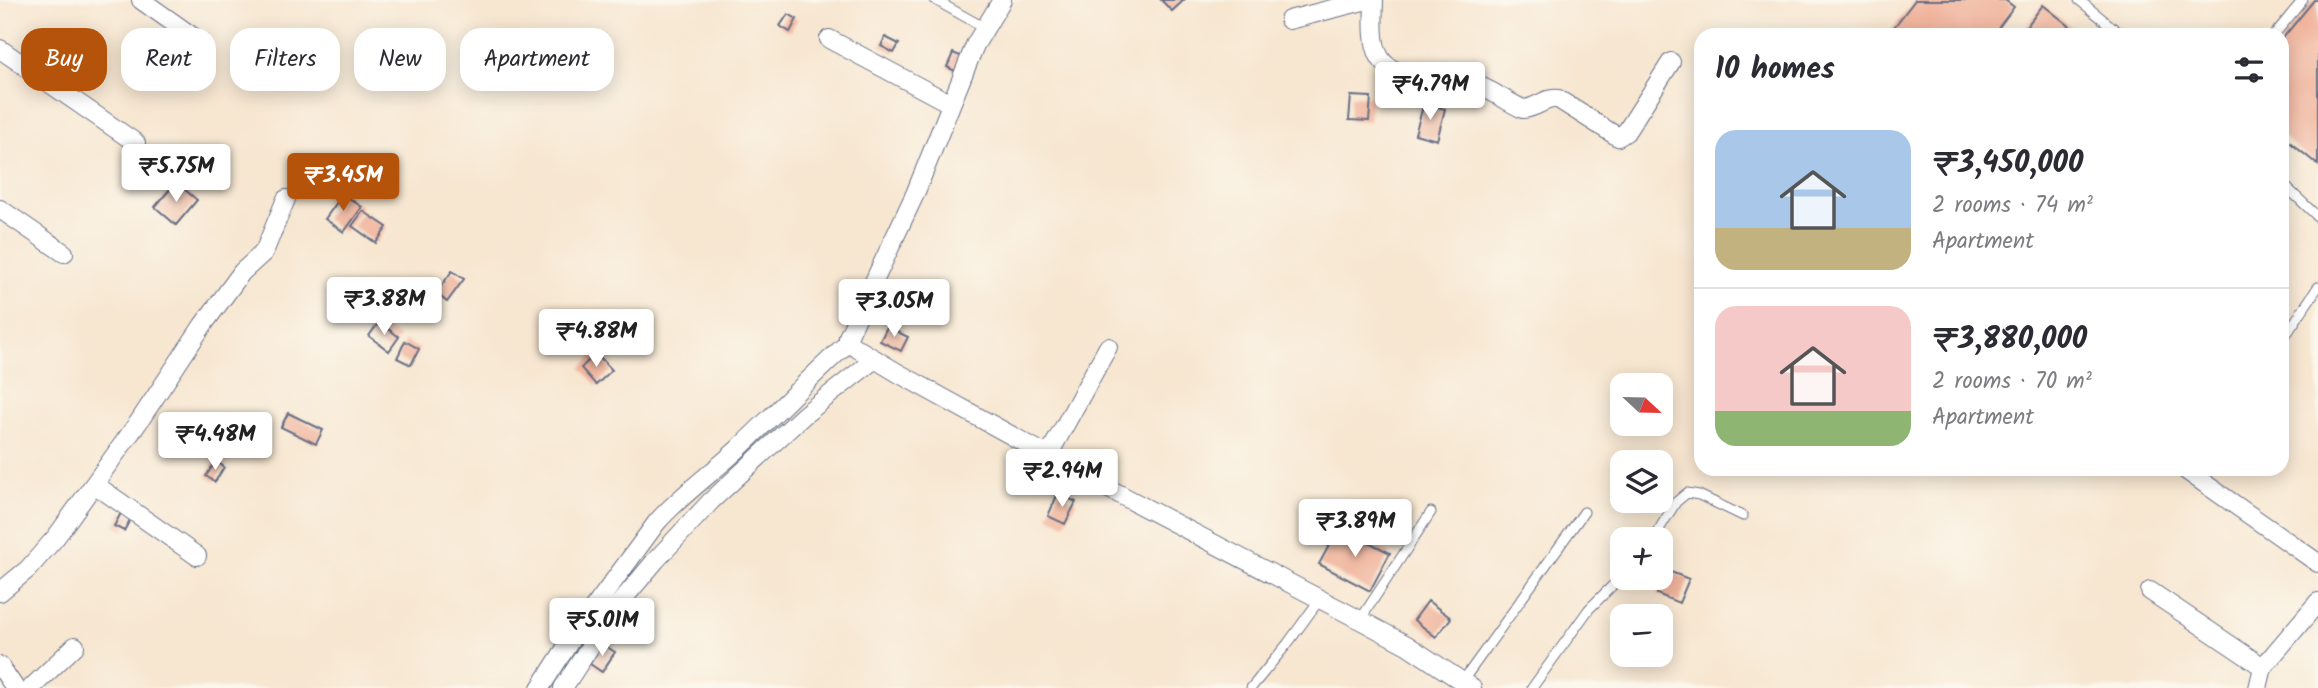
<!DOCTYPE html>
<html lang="en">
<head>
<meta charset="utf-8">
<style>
  :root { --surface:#fff; --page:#f7f7f7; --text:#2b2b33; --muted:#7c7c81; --line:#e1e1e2; --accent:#b45309 }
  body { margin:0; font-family:Kalam,sans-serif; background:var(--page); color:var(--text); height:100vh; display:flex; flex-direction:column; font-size:26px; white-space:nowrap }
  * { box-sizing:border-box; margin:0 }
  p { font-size:23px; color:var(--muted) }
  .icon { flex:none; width:38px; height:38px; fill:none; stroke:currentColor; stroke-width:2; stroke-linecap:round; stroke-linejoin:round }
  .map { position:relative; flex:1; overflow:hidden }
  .sheet { position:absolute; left:1694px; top:28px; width:595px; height:448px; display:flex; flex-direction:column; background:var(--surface); border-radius:21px; box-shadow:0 4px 18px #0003 }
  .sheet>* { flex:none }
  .top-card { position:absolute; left:21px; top:28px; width:665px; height:63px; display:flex; gap:14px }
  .needle { width:46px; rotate:112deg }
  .tools { position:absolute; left:1610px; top:373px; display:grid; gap:14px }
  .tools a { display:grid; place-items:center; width:63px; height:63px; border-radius:14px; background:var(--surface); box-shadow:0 4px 18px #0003; font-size:35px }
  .price { position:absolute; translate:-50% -60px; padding:0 16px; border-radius:7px; background:#fff; color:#222; font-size:23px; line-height:46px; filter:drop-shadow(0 2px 4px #0008) }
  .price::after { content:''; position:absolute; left:50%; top:42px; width:21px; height:16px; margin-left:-10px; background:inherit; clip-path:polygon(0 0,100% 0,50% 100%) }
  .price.selected { background:var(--accent); color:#fff }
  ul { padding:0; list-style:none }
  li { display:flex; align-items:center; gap:21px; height:175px; padding:0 21px }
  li+li { border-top:2px solid var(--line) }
  li span { display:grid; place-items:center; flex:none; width:196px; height:140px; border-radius:21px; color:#555 }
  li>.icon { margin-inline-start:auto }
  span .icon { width:84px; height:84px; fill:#fffc; stroke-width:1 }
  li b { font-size:30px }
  h2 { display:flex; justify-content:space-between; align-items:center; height:84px; padding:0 21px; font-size:30px }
  .chip { padding:0 24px; border-radius:21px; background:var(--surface); box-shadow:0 4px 18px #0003; font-size:24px; line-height:63px }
  .chip.selected { background:var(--accent); color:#fff }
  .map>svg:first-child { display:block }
  .building { fill:#f0b49c }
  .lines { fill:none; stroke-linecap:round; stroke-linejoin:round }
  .lane-casing { stroke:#686f86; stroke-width:11 }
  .street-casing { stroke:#686f86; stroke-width:20 }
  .lane { stroke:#fff; stroke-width:9 }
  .street { stroke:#fff; stroke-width:18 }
</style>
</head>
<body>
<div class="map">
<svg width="2318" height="688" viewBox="0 0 2318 688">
  <rect width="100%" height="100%" fill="#fbf7ec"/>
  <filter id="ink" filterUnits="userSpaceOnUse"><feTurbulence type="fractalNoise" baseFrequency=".0143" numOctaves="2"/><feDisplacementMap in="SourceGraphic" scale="14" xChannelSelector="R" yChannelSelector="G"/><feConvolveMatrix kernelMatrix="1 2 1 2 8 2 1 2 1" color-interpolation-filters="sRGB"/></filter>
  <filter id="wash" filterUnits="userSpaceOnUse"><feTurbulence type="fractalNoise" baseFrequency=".00686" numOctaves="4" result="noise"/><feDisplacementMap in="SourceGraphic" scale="28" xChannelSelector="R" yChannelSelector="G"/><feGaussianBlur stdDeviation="1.57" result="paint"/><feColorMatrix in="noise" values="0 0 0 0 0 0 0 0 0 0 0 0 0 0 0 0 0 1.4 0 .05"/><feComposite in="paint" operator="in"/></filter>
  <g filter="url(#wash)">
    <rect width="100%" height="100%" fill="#f7e6d0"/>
    <g id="blocks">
      <path class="building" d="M1161 0H1184L1172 11Z
        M1915 0H2005L2014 7 1993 35H1888Z
        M2314 0H2318V165L2282 136V39Z
        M2043 5 2081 35H2020Z
        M788 14 797 19 790 32 780 26Z
        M885 37 899 44 894 53 881 46Z
        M953 53 965 58 959 73 947 67Z
        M1351 96 1371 97 1369 121 1349 120Z
        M1424 103 1445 109 1437 140 1415 134Z
        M176 182 197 200 176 225 155 207Z
        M343 194 362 207 344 232 325 219Z
        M363 211 387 227 376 243 352 226Z
        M452 271 464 279 447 302 436 293Z
        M379 322 399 337 389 351 369 336Z
        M887 327 908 337 901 351 880 341Z
        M405 341 419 349 411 365 397 358Z
        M596 353 612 370 596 385 581 368Z
        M288 413 323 430 316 444 281 427Z
        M216 461 224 467 215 482 206 476Z
        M1058 493 1076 502 1065 524 1048 516Z
        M122 511 132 516 124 531 114 526Z
        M1339 527 1390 553 1370 591 1319 564Z
        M1666 570 1689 579 1679 603 1657 594Z
        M1428 601 1451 618 1436 637 1414 620Z
        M567 607 581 616 574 627 560 620Z
        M602 644 615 652 602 672 590 664Z"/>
    </g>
  </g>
  <g filter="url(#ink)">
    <use href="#blocks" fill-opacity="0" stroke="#686f86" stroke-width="2"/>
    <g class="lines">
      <g class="lane-casing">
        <path id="lane" d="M935 0 985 28
          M2079 0 2122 35
          M2274 35 2303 0
          M2282 183 2318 217
          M2282 341 2318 287
          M1653 539 1676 502 1687 493 1699 495 1743 516
          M1360 620 1431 512
          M1462 682 1584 512
          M1251 688 1288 643 1320 599
          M1532 688 1589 609 1622 576"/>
      </g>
      <g class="street-casing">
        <path id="street" d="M141 0 199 41
          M1002 0 975 45 915 194 848 337V343L898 373 1096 482 1360 620 1407 645 1472 688
          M1374 0C1372 51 1372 74 1430 78 1443 79 1457 78 1469 82 1488 87 1505 101 1523 109 1536 109 1545 97 1558 99L1618 137 1626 132 1671 62
          M1289 20 1367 0
          M829 39 951 104
          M0 49 136 143
          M0 209 64 253
          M1048 456 1108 347
          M2184 469 2318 563
          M94 484 197 556
          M2150 591 2263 667
          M0 592 28 569 56 537 140 420 203 325 242 272 264 252 286 199
          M0 666 15 688
          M31 688 75 646
          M540 688 574 635 657 522C681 495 711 474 738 449 775 414 810 377 848 343
          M563 688 614 610 656 560 711 501 804 415 875 359
          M2258 688 2263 667 2318 602"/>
      </g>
      <use href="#lane" class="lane"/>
      <use href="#street" class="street"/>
    </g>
  </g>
</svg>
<div class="tools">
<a><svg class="needle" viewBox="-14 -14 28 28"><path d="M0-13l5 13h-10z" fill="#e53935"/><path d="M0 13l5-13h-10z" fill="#7c7c81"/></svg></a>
<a><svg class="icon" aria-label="layers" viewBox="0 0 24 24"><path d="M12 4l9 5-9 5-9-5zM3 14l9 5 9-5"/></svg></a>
<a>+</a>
<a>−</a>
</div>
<b class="price" style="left:1430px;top:122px">₹4.79M</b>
<b class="price" style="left:176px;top:204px">₹5.75M</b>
<b class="price selected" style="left:343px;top:213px">₹3.45M</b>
<b class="price" style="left:384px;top:337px">₹3.88M</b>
<b class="price" style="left:894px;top:339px">₹3.05M</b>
<b class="price" style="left:596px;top:369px">₹4.88M</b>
<b class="price" style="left:215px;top:472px">₹4.48M</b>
<b class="price" style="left:1062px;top:509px">₹2.94M</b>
<b class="price" style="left:1355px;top:559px">₹3.89M</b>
<b class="price" style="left:602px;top:658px">₹5.01M</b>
<div class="top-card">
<a class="chip selected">Buy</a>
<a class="chip">Rent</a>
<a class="chip">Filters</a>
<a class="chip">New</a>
<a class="chip">Apartment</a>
</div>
<section class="sheet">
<h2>10 homes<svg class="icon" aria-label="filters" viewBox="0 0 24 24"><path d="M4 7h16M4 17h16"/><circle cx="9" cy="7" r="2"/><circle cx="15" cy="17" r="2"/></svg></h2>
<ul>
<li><span style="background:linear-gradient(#a9c7e8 70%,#c2b280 0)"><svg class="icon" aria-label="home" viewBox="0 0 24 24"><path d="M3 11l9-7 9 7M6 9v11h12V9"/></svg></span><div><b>₹3,450,000</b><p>2 rooms · 74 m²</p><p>Apartment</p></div></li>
<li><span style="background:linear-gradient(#f6c9c9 75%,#8fb573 0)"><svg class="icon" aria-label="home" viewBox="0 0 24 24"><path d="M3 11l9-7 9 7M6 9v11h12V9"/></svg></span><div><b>₹3,880,000</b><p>2 rooms · 70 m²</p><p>Apartment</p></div></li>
</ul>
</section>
</div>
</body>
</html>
